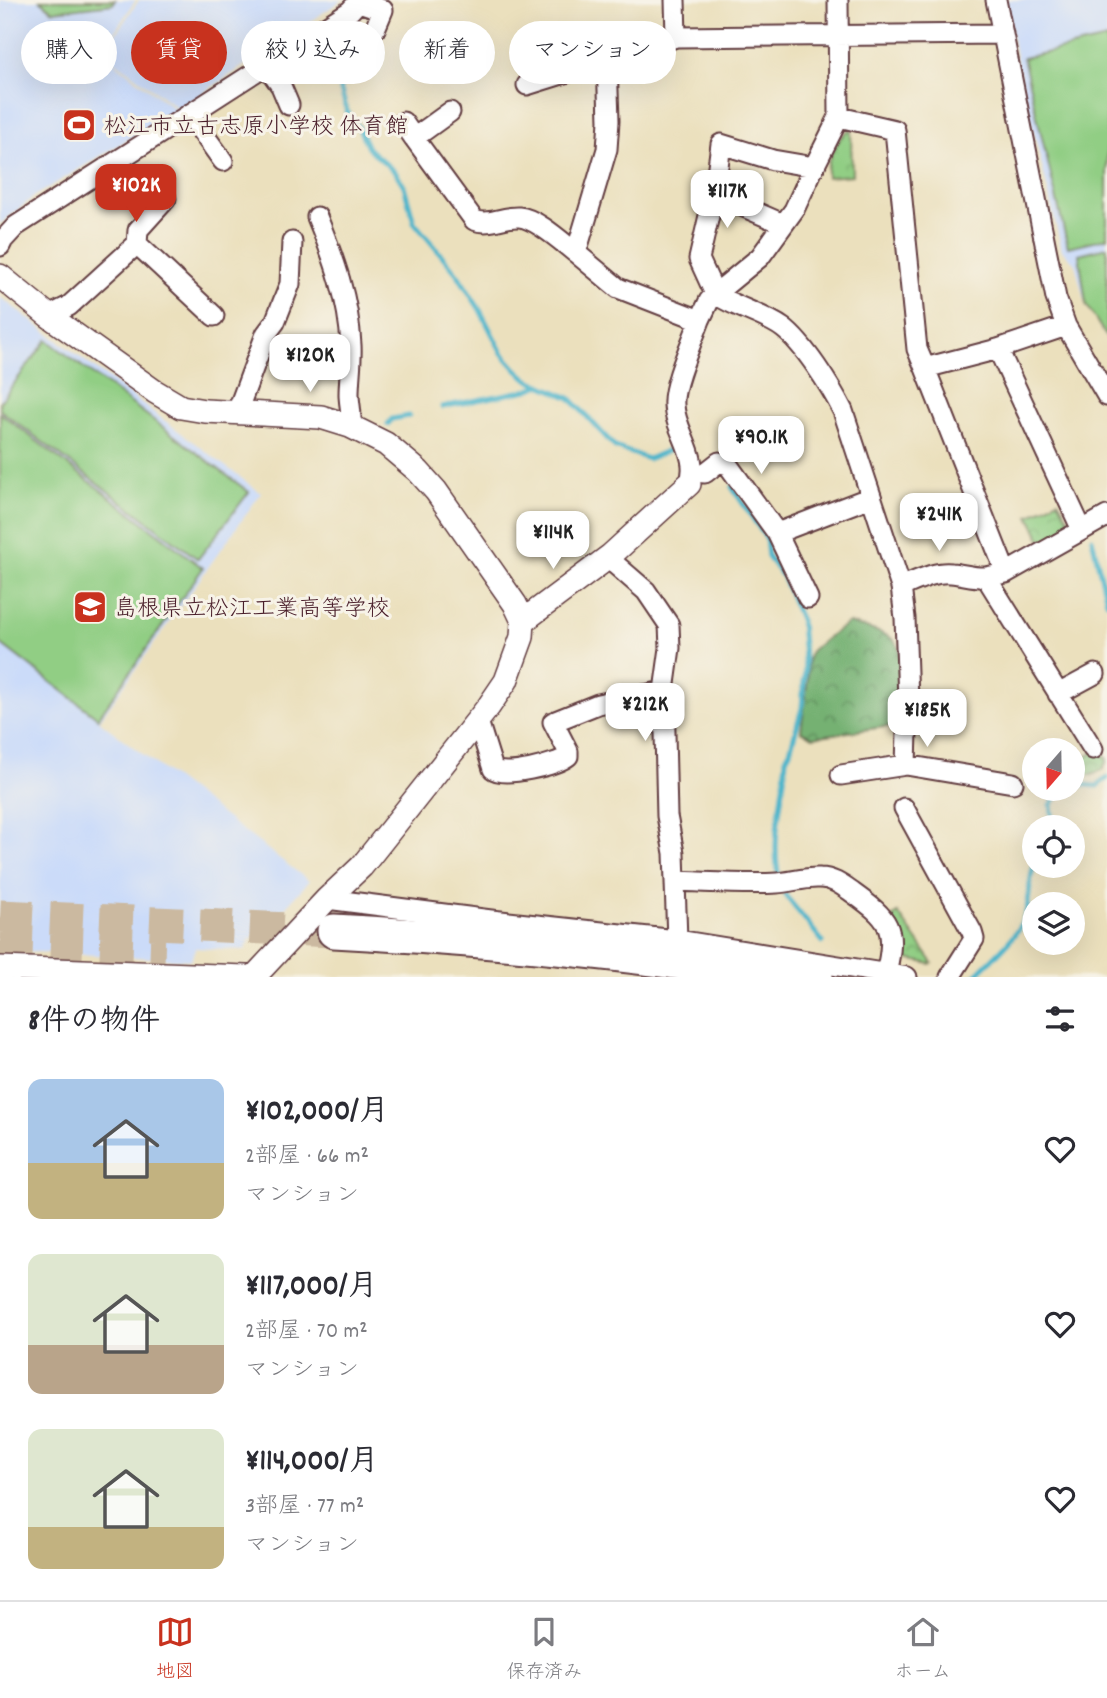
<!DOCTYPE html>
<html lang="ja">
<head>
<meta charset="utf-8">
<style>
  :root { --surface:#fff; --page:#f2f2f3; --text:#2b2b33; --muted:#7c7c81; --line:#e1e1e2; --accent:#c8321e }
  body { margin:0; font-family:Dekko,"Klee One",sans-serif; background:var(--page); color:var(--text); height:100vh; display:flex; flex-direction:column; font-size:26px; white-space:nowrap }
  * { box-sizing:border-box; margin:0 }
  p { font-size:23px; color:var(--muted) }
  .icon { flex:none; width:38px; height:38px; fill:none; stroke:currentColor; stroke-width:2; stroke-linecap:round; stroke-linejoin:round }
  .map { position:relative; height:977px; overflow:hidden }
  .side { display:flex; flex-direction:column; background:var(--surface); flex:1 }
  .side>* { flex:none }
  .banner { position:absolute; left:21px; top:21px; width:700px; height:63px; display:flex; gap:14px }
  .needle { width:46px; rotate:200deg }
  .fabs { position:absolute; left:1022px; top:738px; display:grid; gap:14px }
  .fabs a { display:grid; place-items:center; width:63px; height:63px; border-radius:50%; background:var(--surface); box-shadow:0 7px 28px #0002; font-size:35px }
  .price { position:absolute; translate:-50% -60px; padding:0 16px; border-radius:14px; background:#fff; color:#222; font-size:23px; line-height:46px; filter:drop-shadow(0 2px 4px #0008) }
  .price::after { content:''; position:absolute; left:50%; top:42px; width:21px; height:16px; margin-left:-10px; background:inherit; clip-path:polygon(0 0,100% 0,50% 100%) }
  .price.active { background:var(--accent); color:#fff }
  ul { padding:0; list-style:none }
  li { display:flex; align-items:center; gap:21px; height:175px; padding:0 28px }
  li span { display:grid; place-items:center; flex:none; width:196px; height:140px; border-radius:14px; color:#555 }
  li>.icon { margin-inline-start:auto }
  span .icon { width:84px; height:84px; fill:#fffc; stroke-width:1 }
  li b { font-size:30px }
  h2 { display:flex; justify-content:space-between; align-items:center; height:84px; padding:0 28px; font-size:30px }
  .tag { padding:0 24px; border-radius:32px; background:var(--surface); box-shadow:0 7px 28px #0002; font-size:24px; line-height:63px }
  .tag.active { background:var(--accent); color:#fff }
  .tab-bar { display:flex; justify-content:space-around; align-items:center; height:98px; border-top:2px solid var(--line); background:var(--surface); font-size:19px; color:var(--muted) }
  .tab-bar a { display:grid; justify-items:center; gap:4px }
  .tab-bar .active { color:var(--accent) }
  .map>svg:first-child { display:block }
  .built { fill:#cbdbf9 }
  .grass { fill:#91ce84; stroke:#6e7658; stroke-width:2 }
  .forest { fill:url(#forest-crowns); stroke:#5f684e; stroke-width:2 }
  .park { fill:url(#park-crowns); stroke:#6e7658; stroke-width:2 }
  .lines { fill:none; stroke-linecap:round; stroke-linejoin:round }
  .stream { stroke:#4db5cb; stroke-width:5 }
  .motorway-tunnel { stroke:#cbb9a0; stroke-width:33; stroke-dasharray:33 17; stroke-linecap:butt }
  .minor-casing { stroke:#623c41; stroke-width:23 }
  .tertiary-casing { stroke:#623c41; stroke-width:26 }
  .motorway-casing { stroke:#623c41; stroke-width:37 }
  .minor { stroke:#fff; stroke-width:19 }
  .tertiary { stroke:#fff; stroke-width:23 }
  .motorway { stroke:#fff; stroke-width:33 }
  .labels { text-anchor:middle; stroke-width:6; stroke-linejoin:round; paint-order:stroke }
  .poi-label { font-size:23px; fill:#4a1f2b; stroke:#f7f3e8; text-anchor:start }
</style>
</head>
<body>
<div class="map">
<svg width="1107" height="977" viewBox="0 0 1107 977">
  <defs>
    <pattern id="forest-crowns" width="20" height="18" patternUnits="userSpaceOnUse" patternTransform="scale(1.75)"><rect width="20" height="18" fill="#74b172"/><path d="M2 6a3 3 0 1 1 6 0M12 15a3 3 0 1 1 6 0" fill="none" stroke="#618f5e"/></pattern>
    <pattern id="park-crowns" width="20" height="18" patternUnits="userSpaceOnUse" patternTransform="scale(1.75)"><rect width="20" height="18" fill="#91ce84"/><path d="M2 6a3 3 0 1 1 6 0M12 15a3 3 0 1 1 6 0" fill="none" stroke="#7fb072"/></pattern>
  </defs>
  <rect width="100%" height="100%" fill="#f7f3e8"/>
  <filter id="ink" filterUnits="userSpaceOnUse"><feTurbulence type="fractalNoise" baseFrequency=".0143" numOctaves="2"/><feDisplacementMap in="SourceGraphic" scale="14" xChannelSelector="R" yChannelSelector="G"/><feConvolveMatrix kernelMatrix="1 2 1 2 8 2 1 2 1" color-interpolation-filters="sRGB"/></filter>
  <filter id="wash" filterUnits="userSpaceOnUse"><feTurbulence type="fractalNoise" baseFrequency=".00686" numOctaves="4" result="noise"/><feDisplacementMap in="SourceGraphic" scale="28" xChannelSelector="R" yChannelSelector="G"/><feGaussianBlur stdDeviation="1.57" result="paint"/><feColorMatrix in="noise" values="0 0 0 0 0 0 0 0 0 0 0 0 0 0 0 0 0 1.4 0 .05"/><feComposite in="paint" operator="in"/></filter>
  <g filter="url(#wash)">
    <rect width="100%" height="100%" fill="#ebe0bd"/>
    <path class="built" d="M0 0H136L101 52 176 110 35 196 0 224Z
      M139 0H342L179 109 103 52Z
      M1006 0H1107V340L1085 304 1075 263 1062 250 1016 57Z
      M0 297 261 493 99 721 309 881 280 913 251 938 244 950 195 948 191 960 0 950Z"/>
    <path class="grass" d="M40 0H115L113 4 53 11Z
      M1107 39V238L1068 247 1023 58Z
      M1107 247V338L1086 304 1079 254Z
      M47 340 249 492 198 559 0 410V402Z
      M0 413 203 568 98 718 0 643Z"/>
    <path class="forest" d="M849 623C862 628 880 630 891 638 910 650 900 702 898 722L891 726 813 737 801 731C803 712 807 694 808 675 808 668 806 659 810 653 813 647 842 627 849 623Z"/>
    <path class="park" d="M851 129 852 175 827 177C825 162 838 135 851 129Z
      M1058 500 1071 523 1067 534 1045 546 1029 516Z
      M1100 749 1107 760 1103 769 1092 775 1078 776 1073 764Z
      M898 913 933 963 931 964 897 957 891 919Z"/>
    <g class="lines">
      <path class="stream" d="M354 39 345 49 336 73 347 111 359 128 368 148 396 173 404 186 414 222 458 275 480 310 502 353 518 371 529 380 570 398 615 447 648 459 678 446 683 448
        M442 407 528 390 541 385
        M388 424 392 419 409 416
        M732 487 766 538 768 557 783 577 801 622 805 669 802 708 790 751 786 758C784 799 770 837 779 877
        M1092 538 1107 602
        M1073 784 1097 786 1107 778
        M1054 828 1051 805 1062 789
        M785 895 823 942
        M974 977C993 957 1021 936 1027 908 1030 894 1029 880 1034 865"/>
    </g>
  </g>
  <g filter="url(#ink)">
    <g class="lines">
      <path class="motorway-tunnel" d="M0 916 334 931
        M0 941 165 946"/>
      <g class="minor-casing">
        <path id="minor" d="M675 0 676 37 607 60 609 121 607 149 576 253 618 288 700 320C693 340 672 385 674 405 675 432 701 457 689 484
          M996 0 1056 298 1066 326 1107 396
          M676 37 1003 34
          M353 54 375 29 383 10 359 2
          M266 65 281 86 289 105
          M527 85 607 60
          M450 112 414 138 474 220C490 226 503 216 519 217 536 218 562 242 576 253
          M189 114 223 161
          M839 117 895 130 917 349 925 368 998 349 1066 326
          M403 122 414 138
          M814 167 794 210 760 257 715 294C736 308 764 314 783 328 804 344 831 387 843 411L901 587 905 618 908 700 906 765
          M714 196 721 144 773 160 814 167 839 117 838 0
          M317 217C334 258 349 300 351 345 352 361 349 378 349 394 349 406 353 414 350 426
          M137 244 138 230 166 199
          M0 246 3 240 16 226 350 11 360 0
          M49 316 69 306 137 244 214 316
          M700 320 709 301 715 294 699 259 714 194 783 224
          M998 349 1082 530
          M925 368 1006 573 1107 516
          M237 412 266 334 275 322 290 284 292 242
          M693 472 705 473 719 462 728 465 777 533
          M610 556 616 565 646 591 669 625 670 648 664 691 667 816 674 853 677 940
          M1006 573 986 577 1093 749
          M901 587C916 581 935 571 951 573 964 574 974 578 986 577
          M808 598 777 533 871 497
          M1058 694 1095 674
          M478 721 493 769C503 778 557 765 568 756V751L553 722 598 704 664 691
          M841 775 906 765 1013 783
          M904 808 972 932 974 939 950 977
          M675 881C709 882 744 885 777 883 791 882 806 877 820 878 833 878 843 886 853 893 889 919 897 927 886 973
          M327 899 491 920 677 940 907 977"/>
      </g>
      <g class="tertiary-casing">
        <path id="tertiary" d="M0 276 49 316 154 391 181 407 205 411 321 417 350 426 386 444 418 471 436 491 515 604 523 621 522 637 506 681 489 706 362 866 327 899 254 977
          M523 621 610 556 689 484
          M0 968 246 977"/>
      </g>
      <g class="motorway-casing">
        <path id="motorway" d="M334 931C481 939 628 952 774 977
          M751 970 816 977"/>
      </g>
      <use href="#minor" class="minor"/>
      <use href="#tertiary" class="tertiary"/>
      <use href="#motorway" class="motorway"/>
    </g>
  </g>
  <defs>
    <g id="stadium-square" transform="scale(1.75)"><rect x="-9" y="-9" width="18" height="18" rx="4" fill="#c8321e" stroke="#f7f3e8"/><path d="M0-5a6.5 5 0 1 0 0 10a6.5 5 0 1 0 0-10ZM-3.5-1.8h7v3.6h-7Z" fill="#fff"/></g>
    <g id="school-square" transform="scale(1.75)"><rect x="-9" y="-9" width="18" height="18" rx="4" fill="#c8321e" stroke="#f7f3e8"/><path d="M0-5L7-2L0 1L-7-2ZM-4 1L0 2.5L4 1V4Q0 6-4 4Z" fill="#fff"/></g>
  </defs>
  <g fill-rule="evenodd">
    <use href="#stadium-square" x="79" y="125"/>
    <use href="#school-square" x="90" y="607"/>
  </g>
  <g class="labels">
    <g class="poi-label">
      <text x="104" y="133">松江市立古志原小学校 体育館</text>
      <text x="114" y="615">島根県立松江工業高等学校</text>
    </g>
  </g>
</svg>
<div class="fabs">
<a><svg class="needle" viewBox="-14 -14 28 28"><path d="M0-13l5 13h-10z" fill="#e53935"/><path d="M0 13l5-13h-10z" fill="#7c7c81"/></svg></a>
<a><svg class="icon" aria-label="locate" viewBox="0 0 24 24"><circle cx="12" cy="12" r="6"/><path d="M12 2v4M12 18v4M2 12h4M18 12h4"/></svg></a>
<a><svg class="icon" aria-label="layers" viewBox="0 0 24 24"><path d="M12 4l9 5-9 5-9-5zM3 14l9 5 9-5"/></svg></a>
</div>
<b class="price active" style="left:136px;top:224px">¥102K</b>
<b class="price" style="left:727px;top:230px">¥117K</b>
<b class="price" style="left:310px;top:394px">¥120K</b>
<b class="price" style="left:761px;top:476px">¥90.1K</b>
<b class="price" style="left:939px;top:553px">¥241K</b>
<b class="price" style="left:553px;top:571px">¥114K</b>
<b class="price" style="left:645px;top:743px">¥212K</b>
<b class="price" style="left:927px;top:749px">¥185K</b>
<div class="banner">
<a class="tag">購入</a>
<a class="tag active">賃貸</a>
<a class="tag">絞り込み</a>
<a class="tag">新着</a>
<a class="tag">マンション</a>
</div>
</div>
<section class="side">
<h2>8件の物件<svg class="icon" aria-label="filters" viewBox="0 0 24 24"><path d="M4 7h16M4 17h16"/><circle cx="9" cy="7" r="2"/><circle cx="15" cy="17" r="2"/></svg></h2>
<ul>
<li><span style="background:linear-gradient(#a9c7e8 60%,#c2b280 0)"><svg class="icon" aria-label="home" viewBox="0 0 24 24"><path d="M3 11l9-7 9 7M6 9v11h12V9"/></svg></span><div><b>¥102,000/月</b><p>2部屋 · 66 m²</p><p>マンション</p></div><svg class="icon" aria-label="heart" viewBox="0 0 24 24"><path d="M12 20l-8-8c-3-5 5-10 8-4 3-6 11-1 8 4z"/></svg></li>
<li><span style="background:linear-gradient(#dfe7d0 65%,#b9a48a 0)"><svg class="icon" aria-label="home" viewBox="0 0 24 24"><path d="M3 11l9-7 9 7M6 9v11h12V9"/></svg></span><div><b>¥117,000/月</b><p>2部屋 · 70 m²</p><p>マンション</p></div><svg class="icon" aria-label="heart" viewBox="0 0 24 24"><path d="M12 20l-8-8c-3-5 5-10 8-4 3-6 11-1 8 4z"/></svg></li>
<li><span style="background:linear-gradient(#dfe7d0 70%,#c2b280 0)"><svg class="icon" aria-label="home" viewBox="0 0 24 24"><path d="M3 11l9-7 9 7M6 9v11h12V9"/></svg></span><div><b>¥114,000/月</b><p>3部屋 · 77 m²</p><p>マンション</p></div><svg class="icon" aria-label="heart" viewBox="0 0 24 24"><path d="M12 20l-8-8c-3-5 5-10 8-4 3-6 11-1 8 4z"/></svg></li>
</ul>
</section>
<nav class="tab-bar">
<a class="active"><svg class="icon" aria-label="map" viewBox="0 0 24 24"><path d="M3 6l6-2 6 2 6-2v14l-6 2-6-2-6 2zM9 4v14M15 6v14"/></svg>地図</a>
<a><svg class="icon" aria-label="saved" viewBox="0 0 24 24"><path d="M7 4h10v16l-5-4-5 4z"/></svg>保存済み</a>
<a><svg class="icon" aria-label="home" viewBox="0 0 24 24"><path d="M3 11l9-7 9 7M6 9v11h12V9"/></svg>ホーム</a>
</nav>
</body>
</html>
